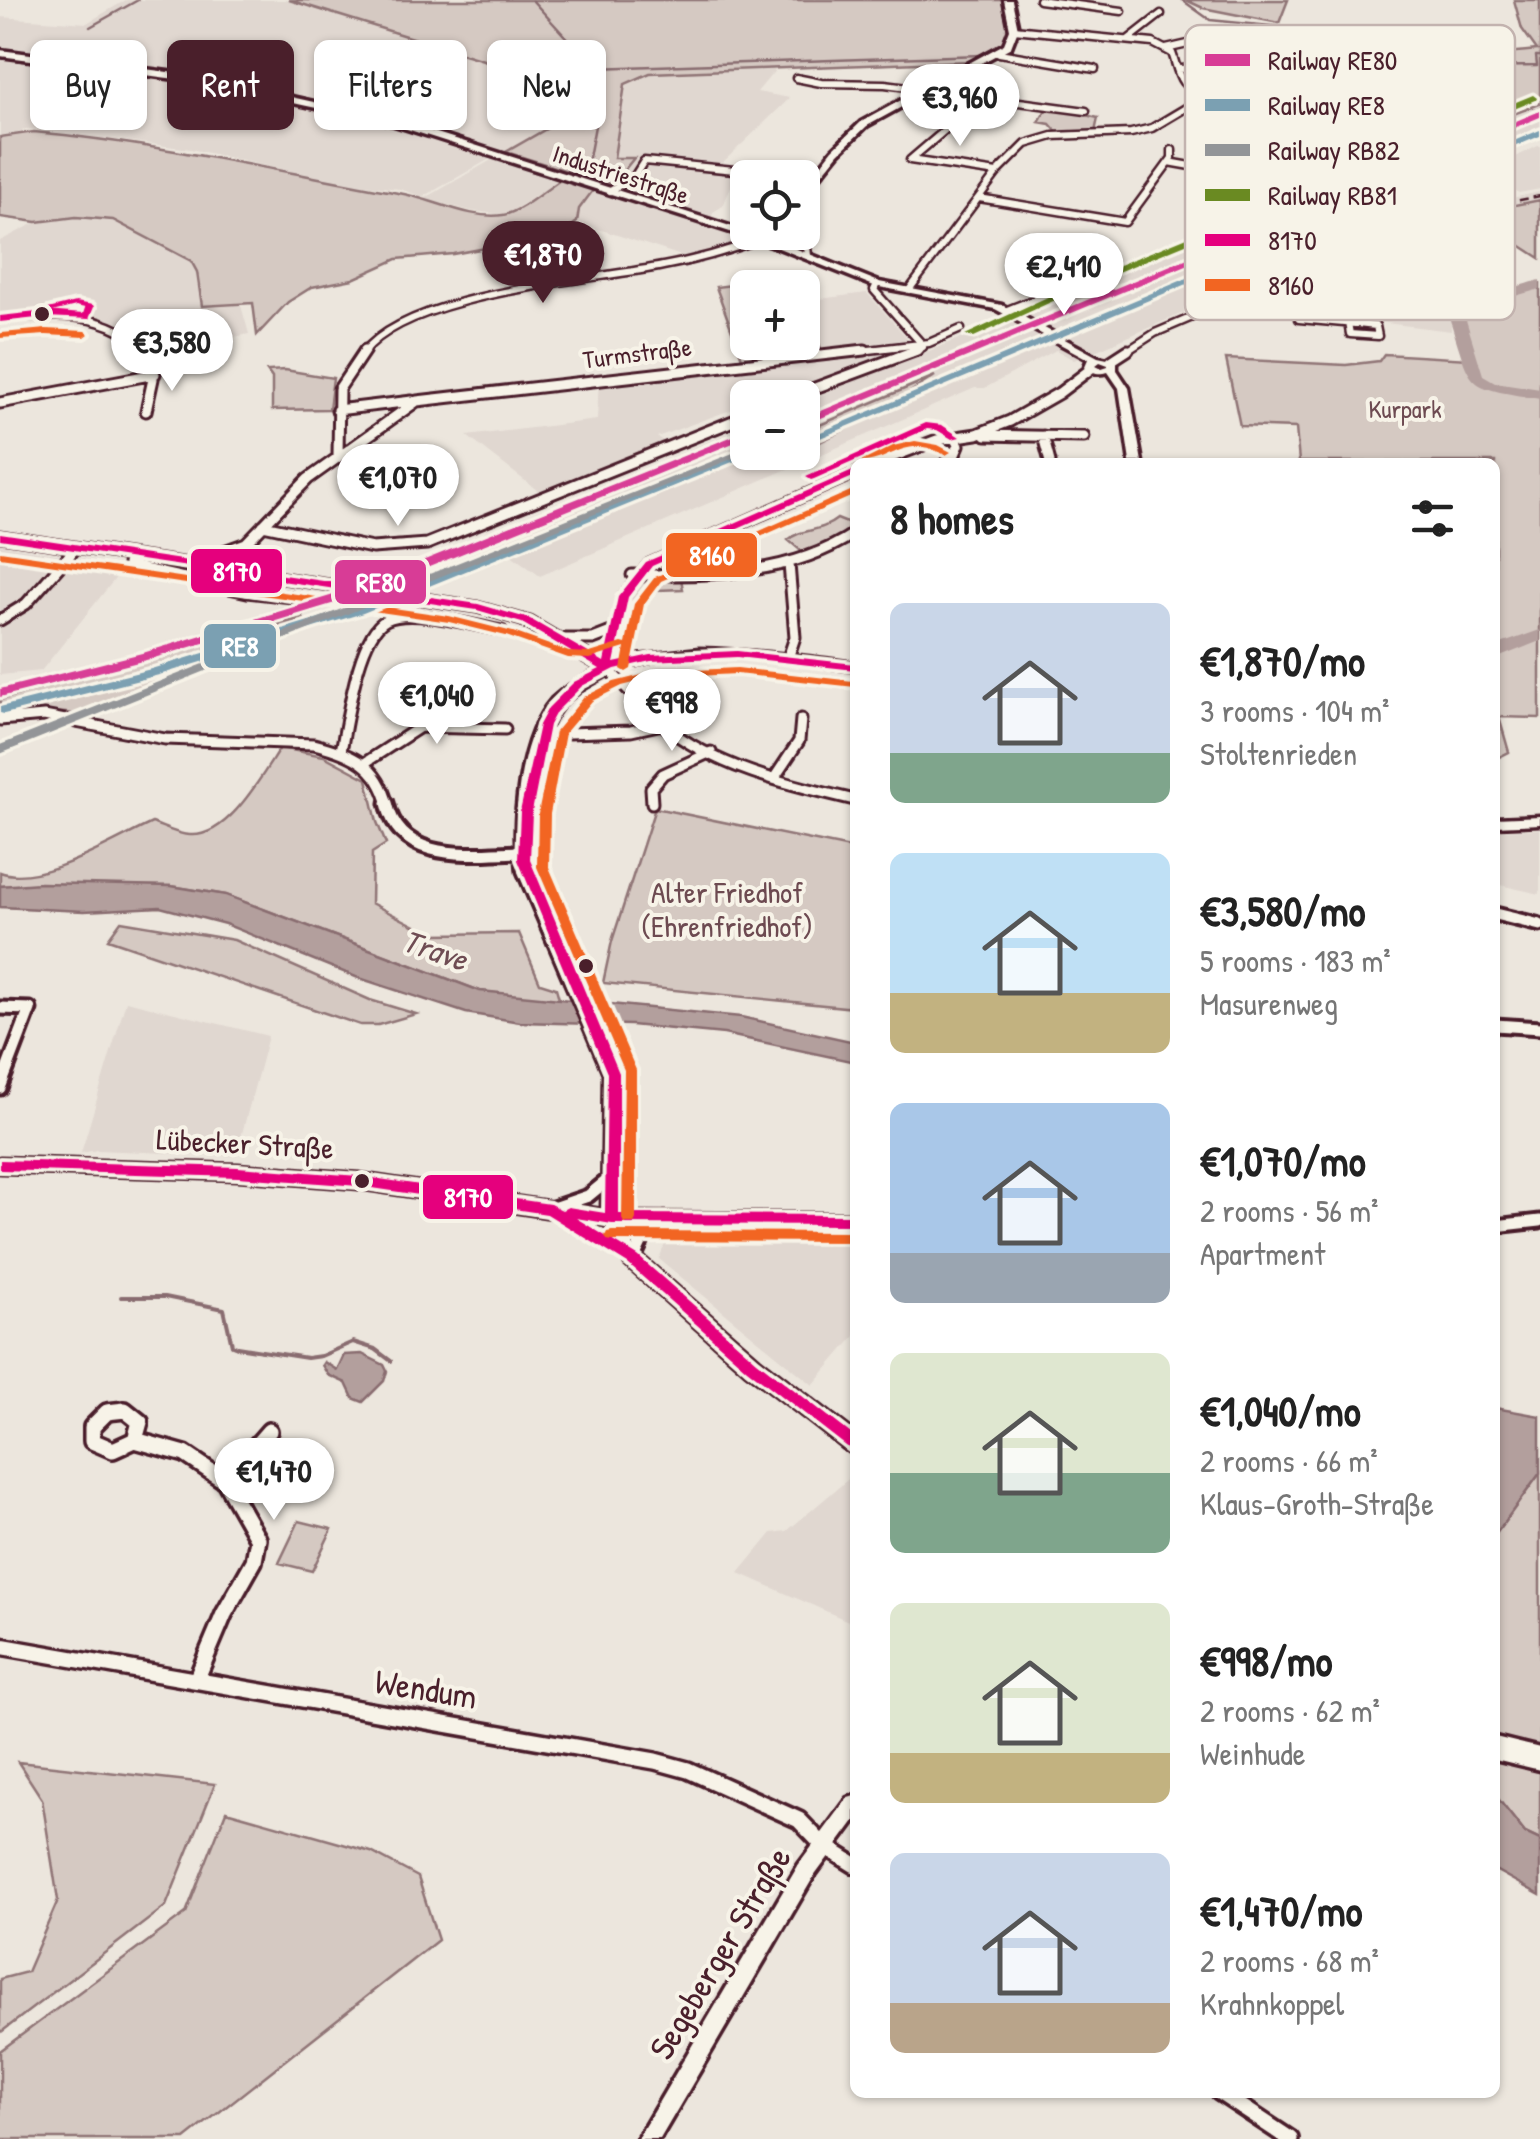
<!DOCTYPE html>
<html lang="en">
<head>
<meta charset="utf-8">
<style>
  :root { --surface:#fff; --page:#f2f2f2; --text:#222; --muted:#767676; --accent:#4a1f2b }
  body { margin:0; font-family:"Patrick Hand",sans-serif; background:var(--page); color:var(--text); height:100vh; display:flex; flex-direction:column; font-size:38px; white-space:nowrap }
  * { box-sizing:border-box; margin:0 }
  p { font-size:32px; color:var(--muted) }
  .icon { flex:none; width:55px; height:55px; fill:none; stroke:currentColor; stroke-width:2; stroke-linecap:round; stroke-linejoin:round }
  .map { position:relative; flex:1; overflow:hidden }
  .panel { position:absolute; left:850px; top:458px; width:650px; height:1640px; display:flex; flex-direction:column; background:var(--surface); border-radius:15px; box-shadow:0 2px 8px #0004 }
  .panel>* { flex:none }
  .hud { position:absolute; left:30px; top:40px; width:670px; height:90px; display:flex; gap:20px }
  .controls { position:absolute; left:730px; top:160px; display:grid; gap:20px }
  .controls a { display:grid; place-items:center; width:90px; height:90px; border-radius:15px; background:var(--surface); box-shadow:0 2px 8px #0004; font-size:50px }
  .price { position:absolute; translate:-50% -85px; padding:0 22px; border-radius:35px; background:#fff; color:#222; font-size:32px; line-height:65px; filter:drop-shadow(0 2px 5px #0008) }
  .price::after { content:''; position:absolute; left:50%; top:60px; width:30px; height:22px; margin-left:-15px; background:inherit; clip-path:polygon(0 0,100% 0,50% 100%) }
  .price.on { background:var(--accent); color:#fff }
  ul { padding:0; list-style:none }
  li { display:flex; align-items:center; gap:30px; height:250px; padding:0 40px }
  li span { display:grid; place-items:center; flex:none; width:280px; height:200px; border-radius:15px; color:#555 }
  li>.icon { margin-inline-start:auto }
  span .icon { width:120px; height:120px; fill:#fffc; stroke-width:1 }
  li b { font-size:42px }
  h2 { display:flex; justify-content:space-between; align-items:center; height:120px; padding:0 40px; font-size:42px }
  .pill { padding:0 35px; border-radius:15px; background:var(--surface); box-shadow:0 2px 8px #0004; font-size:35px; line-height:90px }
  .pill.on { background:var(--accent); color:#fff }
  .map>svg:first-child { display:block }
  .built { fill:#e0d7d0 }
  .green { fill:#d5c9c2; stroke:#907476; stroke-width:2.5 }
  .water { fill:#b39f9d; stroke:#896c6f; stroke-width:2.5 }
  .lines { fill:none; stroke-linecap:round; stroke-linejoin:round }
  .stream-far1 { stroke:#896c6f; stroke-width:2.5 }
  .stream { stroke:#896c6f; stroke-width:4 }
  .river { fill:#b39f9d; fill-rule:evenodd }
  .street-far3-casing { stroke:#4a1f2b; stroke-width:11 }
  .street-far2-casing { stroke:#4a1f2b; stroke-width:15 }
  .street-far1-casing { stroke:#4a1f2b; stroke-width:19 }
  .street-casing { stroke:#4a1f2b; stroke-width:22 }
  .secondary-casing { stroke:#4a1f2b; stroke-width:7 }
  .primary-casing { stroke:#4a1f2b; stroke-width:7 }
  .street-far3 { stroke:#f7f3e8; stroke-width:6 }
  .street-far2 { stroke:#f7f3e8; stroke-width:9 }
  .street-far1 { stroke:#f7f3e8; stroke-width:11 }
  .street { stroke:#f7f3e8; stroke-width:15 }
  .secondary { fill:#f7f3e8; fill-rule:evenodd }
  .primary { fill:#f7f3e8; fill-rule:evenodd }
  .rail { stroke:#4a1f2b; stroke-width:2.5; stroke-dasharray:9 5; stroke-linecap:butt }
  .bus-1-casing { stroke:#f7f3e8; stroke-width:8 }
  .bus-2-casing { stroke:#f7f3e8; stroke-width:8 }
  .bus-1 { fill:#e5007d; fill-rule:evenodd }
  .bus-2 { fill:#f26522; fill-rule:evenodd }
  .rail-1-casing { stroke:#f7f3e8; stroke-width:7 }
  .rail-2-casing { stroke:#f7f3e8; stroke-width:7 }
  .rail-3-casing { stroke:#f7f3e8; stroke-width:7 }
  .rail-4-casing { stroke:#f7f3e8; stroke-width:7 }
  .rail-1 { fill:#d83c96; fill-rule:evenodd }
  .rail-2 { fill:#7ba0b2; fill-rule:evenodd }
  .rail-3 { fill:#939598; fill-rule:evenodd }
  .rail-4 { fill:#6a8a22; fill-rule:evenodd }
  .bus-dot { fill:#4a1f2b; stroke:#f7f3e8; stroke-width:4 }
  .labels { text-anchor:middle; stroke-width:8; stroke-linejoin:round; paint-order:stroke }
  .far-street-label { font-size:25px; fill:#4a1f2b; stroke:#f7f3e8 }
  .far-park-label { font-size:25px; fill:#6d4a51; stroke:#f7f3e8 }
  .park-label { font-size:30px; fill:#6d4a51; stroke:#f7f3e8 }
  .street-label { font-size:30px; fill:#4a1f2b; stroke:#f7f3e8 }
  .water-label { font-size:32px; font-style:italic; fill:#6f4c53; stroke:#f7f3e8 }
  .near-street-label { font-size:35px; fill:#4a1f2b; stroke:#f7f3e8 }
  .key { fill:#f7f3e8; stroke:#c3b3af; stroke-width:2.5 }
  .key-label { font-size:28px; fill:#4a1f2b }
  .line-badge { stroke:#f7f3e8; stroke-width:4 }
  .badge-label { font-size:28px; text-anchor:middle; font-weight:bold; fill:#fff }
</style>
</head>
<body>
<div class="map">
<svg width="1540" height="2139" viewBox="0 0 1540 2139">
  <rect width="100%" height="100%" fill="#ece6dd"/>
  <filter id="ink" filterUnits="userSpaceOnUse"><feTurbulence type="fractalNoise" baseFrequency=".01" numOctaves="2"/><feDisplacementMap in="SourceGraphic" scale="20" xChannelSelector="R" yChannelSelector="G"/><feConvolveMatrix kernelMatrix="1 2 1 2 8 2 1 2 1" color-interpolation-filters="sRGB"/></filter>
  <g filter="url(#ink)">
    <path class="built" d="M126 0H289L546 79 559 122 506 152 307 96 118 63 0 52V17L87 23Z
      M0 56 93 65 264 94 409 131 493 157 423 197 400 189 305 179 300 174 191 149 26 129 12 136 0 135Z
      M777 68 757 92 790 98 718 167 614 159 625 84 650 73Z
      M1540 104V136L1454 185 1473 201 1489 199 1493 202 1540 192V200L1483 209 1269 276 1074 360 1056 350 985 388H975L540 576 507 552 424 583 385 578 747 425 748 452H802L803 402Z
      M1540 145V189L1519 193 1487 171Z
      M495 158 562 179 506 215 471 211 424 199Z
      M633 160 737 172 723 206 713 212 711 221 612 185Z
      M594 189 745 239 744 244 694 260 577 222 579 209Z
      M76 217 113 220 191 261 197 272 198 288 240 302 249 334 220 340 213 318 139 337 117 322 85 314 45 312 0 317V241L37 222Z
      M1476 258 1514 282 1459 302 1451 313V331L1369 321 1344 294 1437 265Z
      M867 293 909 340 821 349 803 301Z
      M912 347 907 354 766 397 748 398 747 404 657 437 667 444 546 497 467 436 597 420 599 378Z
      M0 545 126 565 41 671 0 675Z
      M343 592 369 596 111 673 0 700V688L196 637Z
      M1540 829V894L1495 884V830Z
      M126 1001 268 1036 236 1156 97 1150 81 1153Z
      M855 1228V1336L813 1385 659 1259 670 1231Z
      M853 1475 855 1624 739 1573 772 1533 787 1531Z"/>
    <path class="green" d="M289 0H1003C1012 38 1009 45 973 61L650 73 625 84 614 158H634L612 185 506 152 558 122 526 106 545 79Z
      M1186 0H1288L1279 23 1203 8Z
      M1514 0H1540V104L1468 131 1461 125 1466 118 1482 113C1468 92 1441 89 1418 83L1416 94 1353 68 1350 44 1339 38V34C1404 47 1469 59 1537 50L1522 29Z
      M1048 106 1098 118 1095 132 1058 133 1050 124 1039 122Z
      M34 132C157 143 276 171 398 193 431 198 470 220 503 215 521 212 546 189 562 179L594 189 579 209 577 222 561 234 453 254 397 259 353 279 312 287 288 302 257 335 253 303 202 306 197 272 191 261 113 220 76 217 37 222 0 217V137Z
      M1540 200V258L1520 245 1483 254 1451 233V230L1500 213V208Z
      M770 280 788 287 748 288V342H802L803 299 821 349 742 358 716 287Z
      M1540 284V718L1499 717 1509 752 1495 759V462H1299L1296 428 1240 426 1226 359 1346 365 1379 361 1384 354 1468 359 1458 320 1462 309Z
      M285 370 333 378 329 409 272 410V378L267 371Z
      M935 376 868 419 803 450V432Z
      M837 519 852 525 843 534 846 537 806 555 788 540C801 528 820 533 837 519Z
      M681 579 683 589 657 590 645 597 642 619 623 620 628 597 640 583Z
      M303 618 306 623 77 714 43 711 0 717V700Z
      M280 748 324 756 367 779 377 822 386 844 372 853 371 903 431 934 519 933 540 983 556 988 560 1002 480 991 226 895 171 886H0V872C40 887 114 840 152 823 163 827 178 835 190 835 228 838 262 775 280 748Z
      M655 808 855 849V1008L603 983 612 941Z
      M121 921 234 940 370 1000 416 1014 378 1025H360L108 939Z
      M1540 1473V1840L1525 1833 1495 1795V1535Z
      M299 1521 332 1529 312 1571 279 1563Z
      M18 1762 215 1784 166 1906 0 2033V1979L27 1972 58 1900 42 1799Z
      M226 1811 371 1852 418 1877 438 1940 185 2139H0V2051L186 1913Z"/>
    <path class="water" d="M40 883 171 886 226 895 480 991 741 1017 855 1042V1062L724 1034 631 1025 520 1022 466 1013 356 977 225 924 160 907 84 911 0 907V886Z
      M362 1354 384 1365 387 1371 384 1381 363 1402 353 1398 346 1383 328 1375 322 1365 324 1362 337 1370 344 1355Z
      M1495 1408 1540 1416V1473L1495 1535Z
      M1495 1795 1525 1833 1540 1840V1895L1495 1870Z"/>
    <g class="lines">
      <path class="stream-far1" d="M532 0 604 79 586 173
        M1182 0 1210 20 1331 32 1354 42 1363 50 1357 60 1365 69
        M90 27 138 0
        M595 68 982 55
        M1350 69 1537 66 1536 56H1540"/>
      <path class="stream" d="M121 1297H165L224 1309 232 1345 237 1347 307 1358 321 1356 353 1342 375 1349 391 1361"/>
      <path class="river" d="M1540 280V289L1473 308 1466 320 1483 375 1495 382 1540 389V399C1465 386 1473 392 1450 320L1463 302Z
        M1540 630V641L1495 659V646Z"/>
      <g class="street-far3-casing">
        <path id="street-far3" d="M1039 0 1122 11
          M1014 29 1153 43 1172 53C1176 63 1177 74 1183 82 1223 133 1329 123 1387 121
          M1129 39 1161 14
          M1166 49 1223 36 1307 47
          M999 53 1095 69
          M1177 69 1210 68
          M796 78 821 83 885 84 1086 111
          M965 113 910 160 997 173
          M1219 125 1230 111
          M1292 136 1303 106
          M1169 162 1291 184 1313 175 1325 160
          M610 191 634 177 644 161 814 178
          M979 198 1125 222 1172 158V150
          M804 215 808 256
          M877 284 874 290 921 343
          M909 290 997 173 1026 144 1053 136 1131 133 1152 128 1194 103 1236 92
          M1331 292 1357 324 1376 326 1378 336 1350 334 1348 323
          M1007 310 1050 293 1086 271
          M0 319C51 314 111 310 147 353
          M1299 319 1355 324
          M363 353C409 292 590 281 663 266 697 260 728 251 760 239
          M843 353 929 343 961 329
          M912 353 923 347 921 343
          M1124 353 1155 333 1237 298 1331 292 1467 254 1479 256"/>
      </g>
      <g class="street-far2-casing">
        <path id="street-far2" d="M145 350 153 379 146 411
          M1111 361 1128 350
          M788 398 917 350
          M0 403 155 374
          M337 410 412 401
          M986 435 1084 437
          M1043 436 1050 462
          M338 456 339 389 365 350
          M879 462 937 440 977 434 1010 421 1059 393 1092 368
          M946 462 953 459 959 445 955 437
          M855 473 649 564 623 597 608 669C627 687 642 708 662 724 715 768 790 785 855 800
          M263 525 372 548 427 544 748 415
          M224 551 246 543 308 479 417 401 865 350
          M132 557 128 564 139 568 247 592 292 597
          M632 575C710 575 788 577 855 533
          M0 620 26 604 74 550
          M563 639H593L616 630
          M788 658 795 637 789 564
          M0 720 44 716 165 739 314 744C353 754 378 765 388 805
          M568 733 631 731 663 724
          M341 751C347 721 358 635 386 620 411 607 475 626 502 631
          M366 762 420 727 505 729
          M775 777 799 741 801 719
          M652 803 651 788 663 774 711 752"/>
      </g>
      <g class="street-far1-casing">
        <path id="street-far1" d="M387 803C400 865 472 853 522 852
          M1495 914 1540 925
          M0 1008 30 1009 0 1088
          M1495 1025 1540 1028
          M553 1208 588 1196 610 1178
          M559 1214 633 1260 646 1232 664 1219
          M612 1219 855 1220
          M1495 1226 1540 1221"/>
      </g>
      <g class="street-casing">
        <path id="street" d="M125 1410 140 1422 135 1440 113 1450 92 1441V1427L107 1412Z
          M135 1440 185 1454 225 1481 258 1539 254 1561 224 1614 197 1678
          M225 1481 269 1431
          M0 1646 655 1761 688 1770 799 1820 823 1845 855 1865
          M1219 2092 1290 2139"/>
      </g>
      <g class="secondary-casing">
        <path id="secondary" d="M1004 0H1012L1018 29 1011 47 867 126 839 153 802 199V189L833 149 861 122 1004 44 1010 29Z
          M0 50 191 75 396 120 777 241 879 282 1002 305 1098 357 1117 361V370L1129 388 1142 462H1130L1119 388 1108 372C1100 375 1091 373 1085 366L1088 359 995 309 874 286 771 245 391 124 191 81 0 56ZM1100 362 1108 365V366L1102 368 1096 365Z
          M699 649C752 650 803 656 855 663V671C794 662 731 651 669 659 648 661 628 667 608 673L602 669 637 656Z
          M1540 816V824L1495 826V818Z
          M855 1796V1821L813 1878 660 2139H637L799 1864 848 1798Z"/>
      </g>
      <g class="primary-casing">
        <path id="primary" d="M0 532 478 603 531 618 613 666V672C595 682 575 691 562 707 532 743 528 827 534 872L622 1073 619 1205 630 1242 640 1255 759 1359 855 1433V1454L848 1451 745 1371 626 1265 612 1245 606 1225 359 1188 238 1179 0 1172V1158L238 1165 359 1174 602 1210 604 1073 518 872C512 822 518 738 552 699 565 686 582 678 598 669L521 624 476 611 0 540Z
          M1495 1737 1540 1748V1770L1495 1759Z"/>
      </g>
      <use href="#street-far3" class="street-far3"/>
      <use href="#street-far2" class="street-far2"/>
      <use href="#street-far1" class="street-far1"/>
      <use href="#street" class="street"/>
      <use href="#secondary" class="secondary"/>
      <use href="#primary" class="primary"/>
      <path class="rail" d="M1276 266 1409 223 1540 196
        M802 427 977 351"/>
      <g class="bus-1-casing">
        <path id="bus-1" d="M76 302 93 305 94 307 89 319 46 317 0 322V316L46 311 83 314 85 308 76 306 52 312 48 309Z
          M926 423 942 425 960 437 952 439 937 430 927 429 814 479 811 480 806 477Z
          M855 470V476L652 566 628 597 614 663 651 655 737 651 855 664V670L737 657 651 661 615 669 582 686 556 712 549 725 532 812 530 860 619 1073V1214L855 1215V1225L612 1224 576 1218 638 1256 757 1361 855 1437V1451L850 1449 747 1369 628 1264 547 1214 359 1186 238 1177 0 1170V1160L238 1167 359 1176 550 1204 562 1210 568 1207 605 1213 607 1073 518 860 520 812 539 725 548 708 574 682 600 669 522 623 477 610 0 539V533L478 604 530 619 604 662 618 597 646 562Z"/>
      </g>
      <g class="bus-2-casing">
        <path id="bus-2" d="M46 329 85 331 89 334 85 337 46 335 0 338V334L2 333Z
          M915 441 938 445 951 452 946 455C938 452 930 447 921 447 899 445 882 463 861 462L893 446Z
          M855 489V495L661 581 644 604 631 669 626 672 621 669 625 648 590 659 568 658 506 636 449 622 0 557V551L449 616 513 632 569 652 590 653 622 643 626 644 634 604 655 577Z
          M737 668 853 681H855V687L737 674 654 678 622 686 592 701 565 733 550 814 549 867 636 1070V1219L634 1223H624L622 1219 624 1070 537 867 538 814 555 732 584 697 614 682 654 672Z
          M612 1231 855 1232V1242L612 1241 607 1240 605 1236 607 1232Z"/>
      </g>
      <use href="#bus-1" class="bus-1"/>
      <use href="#bus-2" class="bus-2"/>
      <g class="rail-1-casing">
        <path id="rail-1" d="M1540 111V117L802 426V419Z
          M748 430V437L358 596 154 658 0 697V689L146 652 350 590Z"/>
      </g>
      <g class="rail-2-casing">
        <path id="rail-2" d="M1540 130V136L813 441 804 439Z
          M748 449V452H753L752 454 363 613 159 675 4 714 0 713V707L151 669 355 607Z"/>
      </g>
      <g class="rail-3-casing">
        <path id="rail-3" d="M748 447 749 452 0 754V745Z"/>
      </g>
      <g class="rail-4-casing">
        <path id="rail-4" d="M1533 95 1537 98 1536 100 1108 276 974 337 965 335 1102 272Z"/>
      </g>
      <use href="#rail-1" class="rail-1"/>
      <use href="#rail-2" class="rail-2"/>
      <use href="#rail-3" class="rail-3"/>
      <use href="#rail-4" class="rail-4"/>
    </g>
  </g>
  <g class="bus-dot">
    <circle cx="42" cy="314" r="9"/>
    <circle cx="586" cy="966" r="9"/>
    <circle cx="362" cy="1181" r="9"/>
  </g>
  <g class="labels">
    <g class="far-street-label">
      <text transform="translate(621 174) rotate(18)" y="9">Industriestraße</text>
      <text transform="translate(637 353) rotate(-7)" y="9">Turmstraße</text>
    </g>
    <g class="far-park-label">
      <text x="1405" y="418">Kurpark</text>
    </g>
    <g class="park-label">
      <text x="727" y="903">Alter Friedhof<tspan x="727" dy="34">(Ehrenfriedhof)</tspan></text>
    </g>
    <g class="street-label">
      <text transform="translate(245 1144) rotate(3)" y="10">Lübecker Straße</text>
    </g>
    <g class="water-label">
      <text transform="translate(435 950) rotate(19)" y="11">Trave</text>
    </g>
    <g class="near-street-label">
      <text transform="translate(426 1689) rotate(9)" y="12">Wendum</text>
      <text transform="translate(720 1953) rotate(-59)" y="12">Segeberger Straße</text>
    </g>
  </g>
  <rect x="1185" y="25" width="330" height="295" rx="15" class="key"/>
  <rect x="1205" y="54" width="45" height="12" fill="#d83c96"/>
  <rect x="1205" y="99" width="45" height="12" fill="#7ba0b2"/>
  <rect x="1205" y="144" width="45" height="12" fill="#939598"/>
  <rect x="1205" y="189" width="45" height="12" fill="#6a8a22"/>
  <rect x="1205" y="234" width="45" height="12" fill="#e5007d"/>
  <rect x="1205" y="279" width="45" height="12" fill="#f26522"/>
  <g class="key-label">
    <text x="1268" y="70">Railway RE80</text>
    <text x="1268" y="115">Railway RE8</text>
    <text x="1268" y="160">Railway RB82</text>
    <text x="1268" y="205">Railway RB81</text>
    <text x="1268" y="250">8170</text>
    <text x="1268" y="295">8160</text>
  </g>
  <g class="line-badge">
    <rect x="664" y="531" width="95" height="48" rx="10" fill="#f26522"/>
    <rect x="189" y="547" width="95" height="48" rx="10" fill="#e5007d"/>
    <rect x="333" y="558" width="95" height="48" rx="10" fill="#d83c96"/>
    <rect x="202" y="622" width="76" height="48" rx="10" fill="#7ba0b2"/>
    <rect x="421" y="1173" width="94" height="48" rx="10" fill="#e5007d"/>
  </g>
  <g class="badge-label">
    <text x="712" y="565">8160</text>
    <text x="237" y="581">8170</text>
    <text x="381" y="592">RE80</text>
    <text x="240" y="656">RE8</text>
    <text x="468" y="1207">8170</text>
  </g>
</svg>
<div class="controls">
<a><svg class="icon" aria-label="locate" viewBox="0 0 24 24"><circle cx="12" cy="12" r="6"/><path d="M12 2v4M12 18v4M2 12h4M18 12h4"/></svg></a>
<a>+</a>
<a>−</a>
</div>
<b class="price" style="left:960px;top:149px">€3,960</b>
<b class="price on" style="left:543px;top:306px">€1,870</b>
<b class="price" style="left:1064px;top:318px">€2,410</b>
<b class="price" style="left:172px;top:394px">€3,580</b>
<b class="price" style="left:398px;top:529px">€1,070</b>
<b class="price" style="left:437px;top:747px">€1,040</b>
<b class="price" style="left:672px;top:754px">€998</b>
<b class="price" style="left:274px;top:1523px">€1,470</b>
<div class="hud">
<a class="pill">Buy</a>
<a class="pill on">Rent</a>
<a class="pill">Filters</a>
<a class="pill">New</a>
</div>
<section class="panel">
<h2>8 homes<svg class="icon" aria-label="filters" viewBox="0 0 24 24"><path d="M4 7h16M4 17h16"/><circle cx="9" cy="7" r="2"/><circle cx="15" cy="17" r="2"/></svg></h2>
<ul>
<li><span style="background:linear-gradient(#c9d6e8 75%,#7fa58c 0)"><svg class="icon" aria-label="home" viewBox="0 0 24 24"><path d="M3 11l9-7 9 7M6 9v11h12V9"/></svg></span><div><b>€1,870/mo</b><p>3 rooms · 104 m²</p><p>Stoltenrieden</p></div></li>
<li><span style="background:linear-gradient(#bfe0f5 70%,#c2b280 0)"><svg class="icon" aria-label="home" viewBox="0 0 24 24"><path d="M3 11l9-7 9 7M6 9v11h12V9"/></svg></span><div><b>€3,580/mo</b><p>5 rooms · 183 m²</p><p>Masurenweg</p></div></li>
<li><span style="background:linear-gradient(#a9c7e8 75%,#9aa5b1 0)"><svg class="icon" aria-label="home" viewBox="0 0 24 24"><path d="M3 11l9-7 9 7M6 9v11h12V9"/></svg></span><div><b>€1,070/mo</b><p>2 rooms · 56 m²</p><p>Apartment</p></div></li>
<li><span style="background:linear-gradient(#dfe7d0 60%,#7fa58c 0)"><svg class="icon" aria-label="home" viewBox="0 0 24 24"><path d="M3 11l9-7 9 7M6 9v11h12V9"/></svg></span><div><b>€1,040/mo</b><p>2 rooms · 66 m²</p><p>Klaus-Groth-Straße</p></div></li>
<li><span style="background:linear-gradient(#dfe7d0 75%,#c2b280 0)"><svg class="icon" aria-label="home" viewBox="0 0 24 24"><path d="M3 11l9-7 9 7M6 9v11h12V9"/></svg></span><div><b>€998/mo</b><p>2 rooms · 62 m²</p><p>Weinhude</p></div></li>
<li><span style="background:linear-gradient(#c9d6e8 75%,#b9a48a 0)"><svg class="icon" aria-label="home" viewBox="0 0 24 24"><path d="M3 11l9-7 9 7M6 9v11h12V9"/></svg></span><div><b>€1,470/mo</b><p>2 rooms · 68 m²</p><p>Krahnkoppel</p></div></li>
</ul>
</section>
</div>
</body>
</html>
